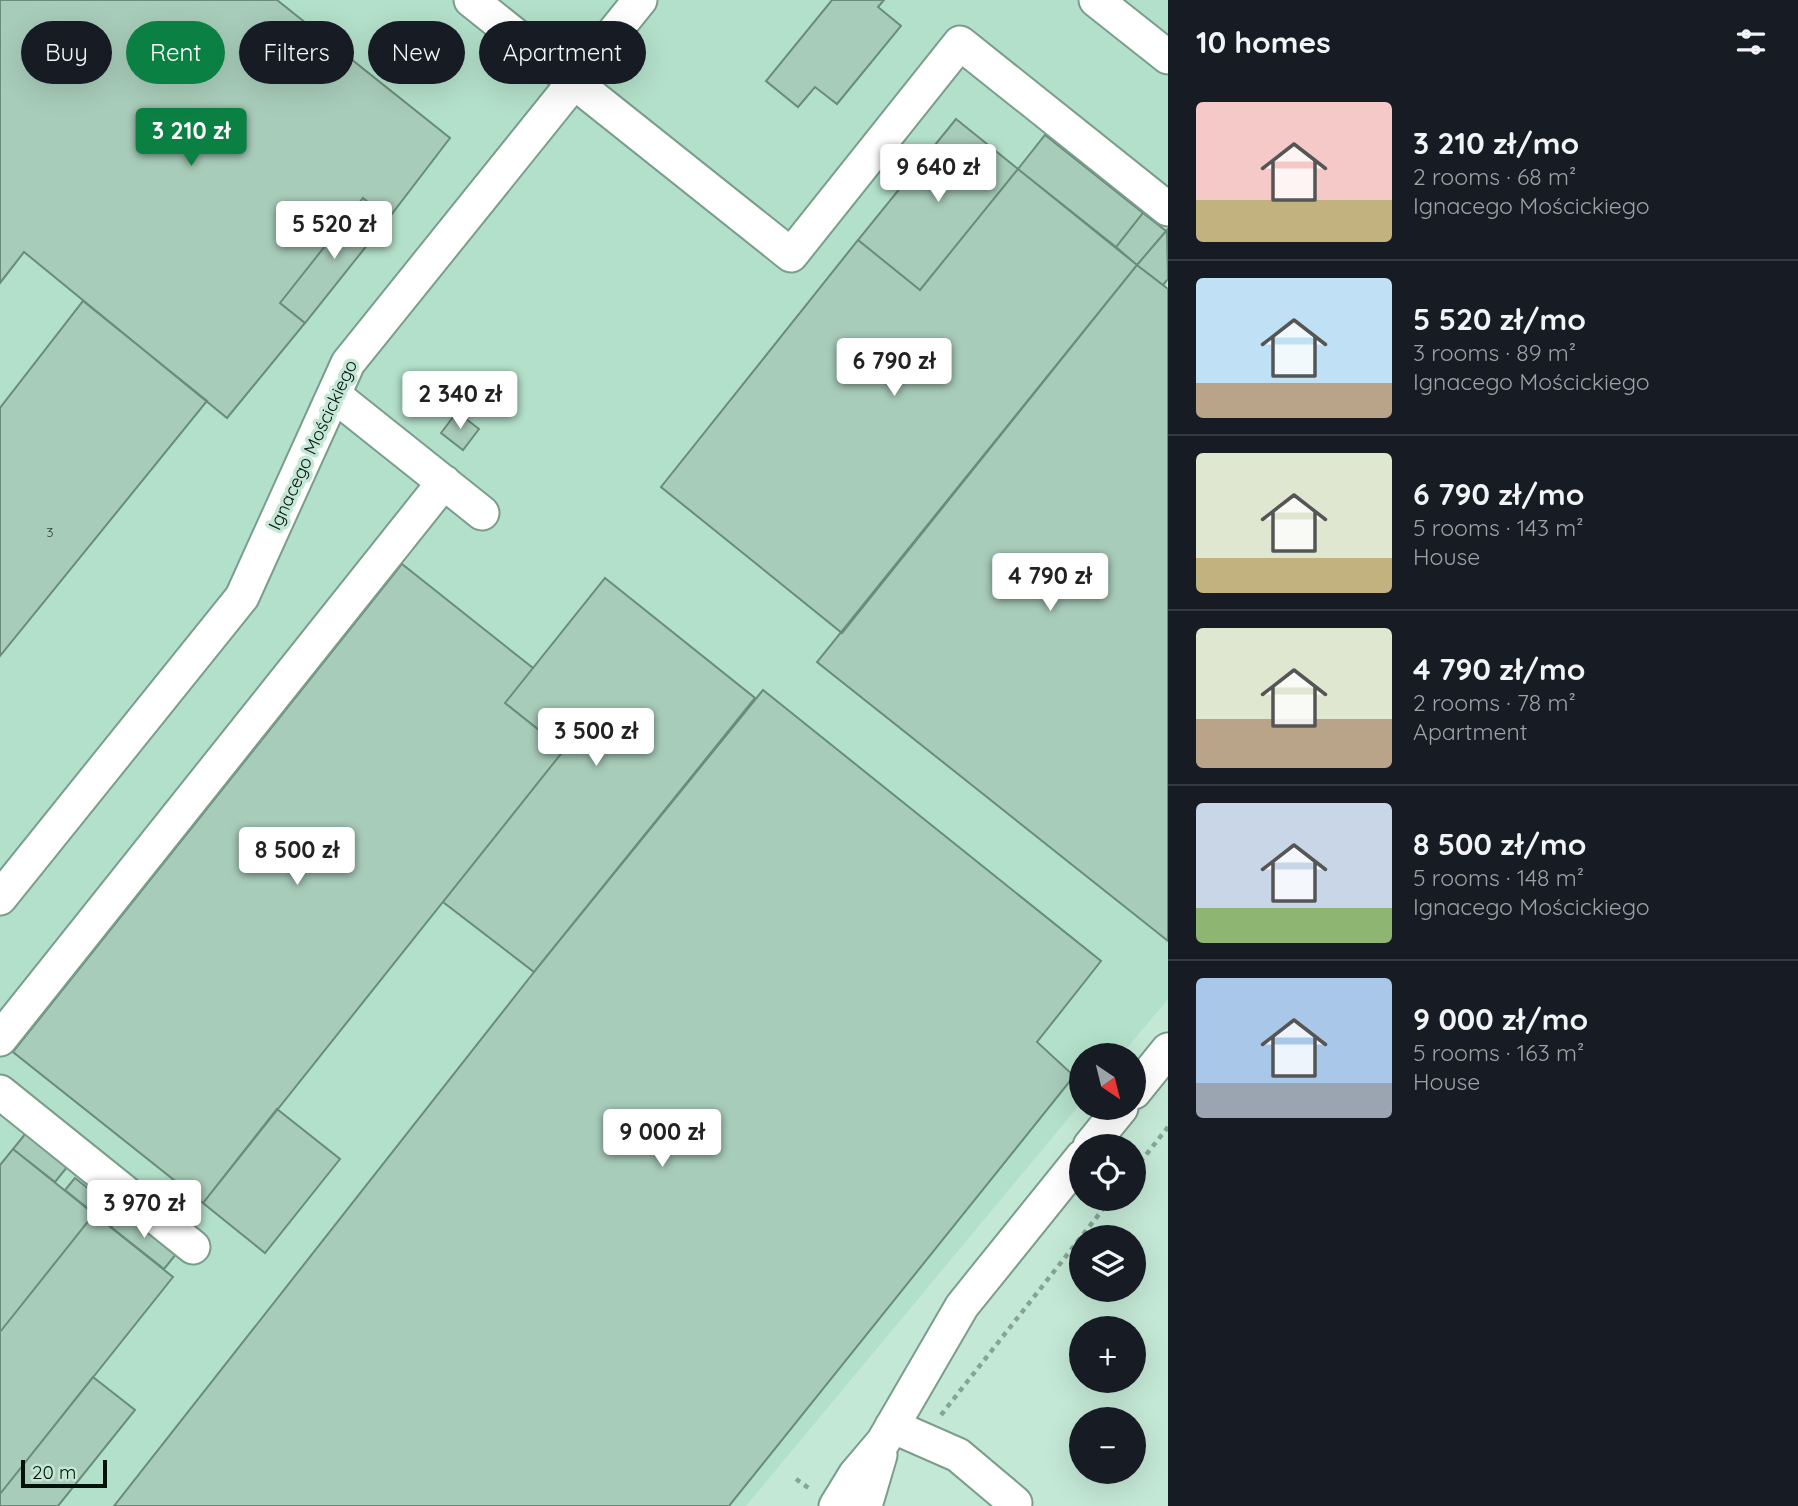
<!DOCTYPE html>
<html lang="en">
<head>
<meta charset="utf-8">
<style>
  :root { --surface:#171b24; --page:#20242c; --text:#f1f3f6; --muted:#9ea1a6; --line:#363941; --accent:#0b8043 }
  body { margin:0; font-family:Quicksand,sans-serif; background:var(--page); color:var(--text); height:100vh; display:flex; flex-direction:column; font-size:26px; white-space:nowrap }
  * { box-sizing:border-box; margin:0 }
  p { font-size:23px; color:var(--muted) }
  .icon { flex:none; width:38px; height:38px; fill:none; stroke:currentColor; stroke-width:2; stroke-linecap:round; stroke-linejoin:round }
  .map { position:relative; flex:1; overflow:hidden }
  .details { display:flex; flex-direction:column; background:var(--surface); width:630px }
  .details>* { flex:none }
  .guide { position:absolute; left:21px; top:21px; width:665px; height:63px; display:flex; gap:14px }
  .needle { width:46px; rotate:145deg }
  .controls { position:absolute; left:1069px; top:1043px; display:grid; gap:14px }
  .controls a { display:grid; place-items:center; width:77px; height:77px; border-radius:50%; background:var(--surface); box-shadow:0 7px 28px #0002; font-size:35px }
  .scale { position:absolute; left:21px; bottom:18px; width:86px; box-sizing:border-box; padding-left:7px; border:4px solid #05110b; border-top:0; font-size:19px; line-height:24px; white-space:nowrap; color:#05110b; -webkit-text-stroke:5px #c4e8d6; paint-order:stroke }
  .price { position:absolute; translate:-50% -60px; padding:0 16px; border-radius:7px; background:#fff; color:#222; font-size:23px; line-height:46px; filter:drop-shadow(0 2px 4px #0008) }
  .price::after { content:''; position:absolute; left:50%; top:42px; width:21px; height:16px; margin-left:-10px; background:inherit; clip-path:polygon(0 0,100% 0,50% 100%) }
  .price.active { background:var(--accent); color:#fff }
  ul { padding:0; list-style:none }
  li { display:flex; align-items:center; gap:21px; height:175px; padding:0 28px }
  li+li { border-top:2px solid var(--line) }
  li span { display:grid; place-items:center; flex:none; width:196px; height:140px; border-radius:7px; color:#555 }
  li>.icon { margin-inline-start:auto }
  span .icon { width:84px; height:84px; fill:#fffc; stroke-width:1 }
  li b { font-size:30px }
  h2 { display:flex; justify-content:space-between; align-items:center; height:84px; padding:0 28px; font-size:30px }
  .chip { padding:0 24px; border-radius:32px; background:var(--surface); box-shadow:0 7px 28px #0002; font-size:24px; line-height:63px }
  .chip.active { background:var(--accent); color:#fff }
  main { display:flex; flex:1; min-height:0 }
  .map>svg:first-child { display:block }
  .built { fill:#b3e0ca }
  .building { fill:#a8ccba; stroke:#6a8c7b; stroke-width:2 }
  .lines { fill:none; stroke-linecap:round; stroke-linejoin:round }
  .minor-casing { stroke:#7b9d8c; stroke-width:37 }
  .path { stroke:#87a395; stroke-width:4.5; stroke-dasharray:5 5; stroke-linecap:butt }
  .minor { stroke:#fff; stroke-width:33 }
  .labels { text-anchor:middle; stroke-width:7; stroke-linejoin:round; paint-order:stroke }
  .number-label { font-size:14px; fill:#2e4037 }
  .street-label { font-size:18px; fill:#05110b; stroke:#c4e8d6 }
</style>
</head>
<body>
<main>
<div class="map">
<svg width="1168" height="1506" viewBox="0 0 1168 1506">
  <rect width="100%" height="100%" fill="#c4e8d6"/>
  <path class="built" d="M0 0H1168V999L1121 1055H1082L1081 1103 746 1506H0Z"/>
  <path class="building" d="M0 0H277L450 138 388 219 363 198 280 303 305 323 227 418 24 252 0 283Z
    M832 0H884L878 7 901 26 837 104 815 87 798 107 766 81Z
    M956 119 1018 169 920 290 858 240Z
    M1045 135 1143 213 1116 247 1018 169Z
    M1018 169 1137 265 842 633 661 487 858 240 920 290Z
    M363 198 388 219 305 323 280 303Z
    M1143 213 1166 231 1137 265 1116 247Z
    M1167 230 1168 279 1163 285 1137 265Z
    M1137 265 1168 289V941L817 662Z
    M83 301 207 401 0 656V408Z
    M457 412 479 429 463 450 441 433Z
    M402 564 533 668 505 703 564 750 203 1203 13 1052Z
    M605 578 755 698 534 972 443 902 564 750 505 703Z
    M763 690 1101 961 1037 1042 1074 1076 729 1506H114L534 972Z
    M277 1109 340 1159 265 1253 203 1203Z
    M26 1133 68 1166 55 1182 13 1149Z
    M13 1149 94 1214 0 1332V1165Z
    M75 1178 121 1215 111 1227 65 1190Z
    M123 1210 177 1253 164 1269 111 1227Z
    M94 1214 173 1277 0 1494V1332Z
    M93 1377 135 1410 58 1506H0V1494Z"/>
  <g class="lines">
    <g class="minor-casing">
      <path id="minor" d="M471 0 791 255 960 43 1168 209
        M1096 0 1168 57
        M334 395 482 513
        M0 898 242 597 348 363 640 0
        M0 1039 444 482
        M0 1092 193 1247
        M1134 1092 1168 1050
        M1090 1146 1121 1108
        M892 1426 958 1455 1015 1503
        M836 1506 855 1475 883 1442 962 1306 1082 1157
        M865 1506 880 1455"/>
    </g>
    <path class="path" d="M1134 1170 1168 1127
      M941 1415 1111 1199
      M796 1479 810 1489"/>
    <use href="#minor" class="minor"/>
  </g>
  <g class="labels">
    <g class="number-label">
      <text x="50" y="537">3</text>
    </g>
    <g class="street-label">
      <text transform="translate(313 445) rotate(-65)" y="6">Ignacego Mościckiego</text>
    </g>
  </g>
</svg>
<div class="controls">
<a><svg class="needle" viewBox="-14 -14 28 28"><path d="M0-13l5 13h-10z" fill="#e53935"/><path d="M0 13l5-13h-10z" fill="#9ea1a6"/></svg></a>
<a><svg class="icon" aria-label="locate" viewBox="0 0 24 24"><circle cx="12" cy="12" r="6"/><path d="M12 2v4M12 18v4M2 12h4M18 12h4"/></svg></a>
<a><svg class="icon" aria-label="layers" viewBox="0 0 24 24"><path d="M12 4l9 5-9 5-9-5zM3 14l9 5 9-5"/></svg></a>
<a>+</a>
<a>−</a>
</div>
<div class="scale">20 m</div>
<b class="price active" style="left:191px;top:168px">3 210 zł</b>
<b class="price" style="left:938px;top:204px">9 640 zł</b>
<b class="price" style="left:334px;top:261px">5 520 zł</b>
<b class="price" style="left:894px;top:398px">6 790 zł</b>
<b class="price" style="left:460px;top:431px">2 340 zł</b>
<b class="price" style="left:1050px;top:613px">4 790 zł</b>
<b class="price" style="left:596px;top:768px">3 500 zł</b>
<b class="price" style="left:297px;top:887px">8 500 zł</b>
<b class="price" style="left:662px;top:1169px">9 000 zł</b>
<b class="price" style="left:144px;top:1240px">3 970 zł</b>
<div class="guide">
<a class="chip">Buy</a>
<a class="chip active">Rent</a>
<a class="chip">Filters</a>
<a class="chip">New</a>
<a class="chip">Apartment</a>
</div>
</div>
<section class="details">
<h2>10 homes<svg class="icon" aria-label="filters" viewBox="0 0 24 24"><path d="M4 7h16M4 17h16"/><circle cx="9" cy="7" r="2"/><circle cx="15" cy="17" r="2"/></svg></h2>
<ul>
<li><span style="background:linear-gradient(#f6c9c9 70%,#c2b280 0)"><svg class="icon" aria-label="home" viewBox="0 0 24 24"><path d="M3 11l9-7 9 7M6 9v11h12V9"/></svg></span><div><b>3 210 zł/mo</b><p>2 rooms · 68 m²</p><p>Ignacego Mościckiego</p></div></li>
<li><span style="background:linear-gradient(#bfe0f5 75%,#b9a48a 0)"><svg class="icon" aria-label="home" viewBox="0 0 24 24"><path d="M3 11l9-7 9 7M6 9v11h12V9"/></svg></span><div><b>5 520 zł/mo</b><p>3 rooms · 89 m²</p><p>Ignacego Mościckiego</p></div></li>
<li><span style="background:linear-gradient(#dfe7d0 75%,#c2b280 0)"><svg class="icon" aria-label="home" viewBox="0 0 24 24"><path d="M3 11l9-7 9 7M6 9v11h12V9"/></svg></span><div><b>6 790 zł/mo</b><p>5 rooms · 143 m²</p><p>House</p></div></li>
<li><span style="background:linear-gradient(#dfe7d0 65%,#b9a48a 0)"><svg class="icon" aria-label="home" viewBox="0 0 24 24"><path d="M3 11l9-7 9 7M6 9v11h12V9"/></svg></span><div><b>4 790 zł/mo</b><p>2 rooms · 78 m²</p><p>Apartment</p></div></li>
<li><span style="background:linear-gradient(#c9d6e8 75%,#8fb573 0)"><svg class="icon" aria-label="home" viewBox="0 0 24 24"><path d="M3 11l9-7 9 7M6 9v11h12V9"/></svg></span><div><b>8 500 zł/mo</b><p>5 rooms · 148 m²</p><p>Ignacego Mościckiego</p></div></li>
<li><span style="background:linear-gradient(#a9c7e8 75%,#9aa5b1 0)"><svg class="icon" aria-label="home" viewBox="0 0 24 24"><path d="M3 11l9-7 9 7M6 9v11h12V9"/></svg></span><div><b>9 000 zł/mo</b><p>5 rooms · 163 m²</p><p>House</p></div></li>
</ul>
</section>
</main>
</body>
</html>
